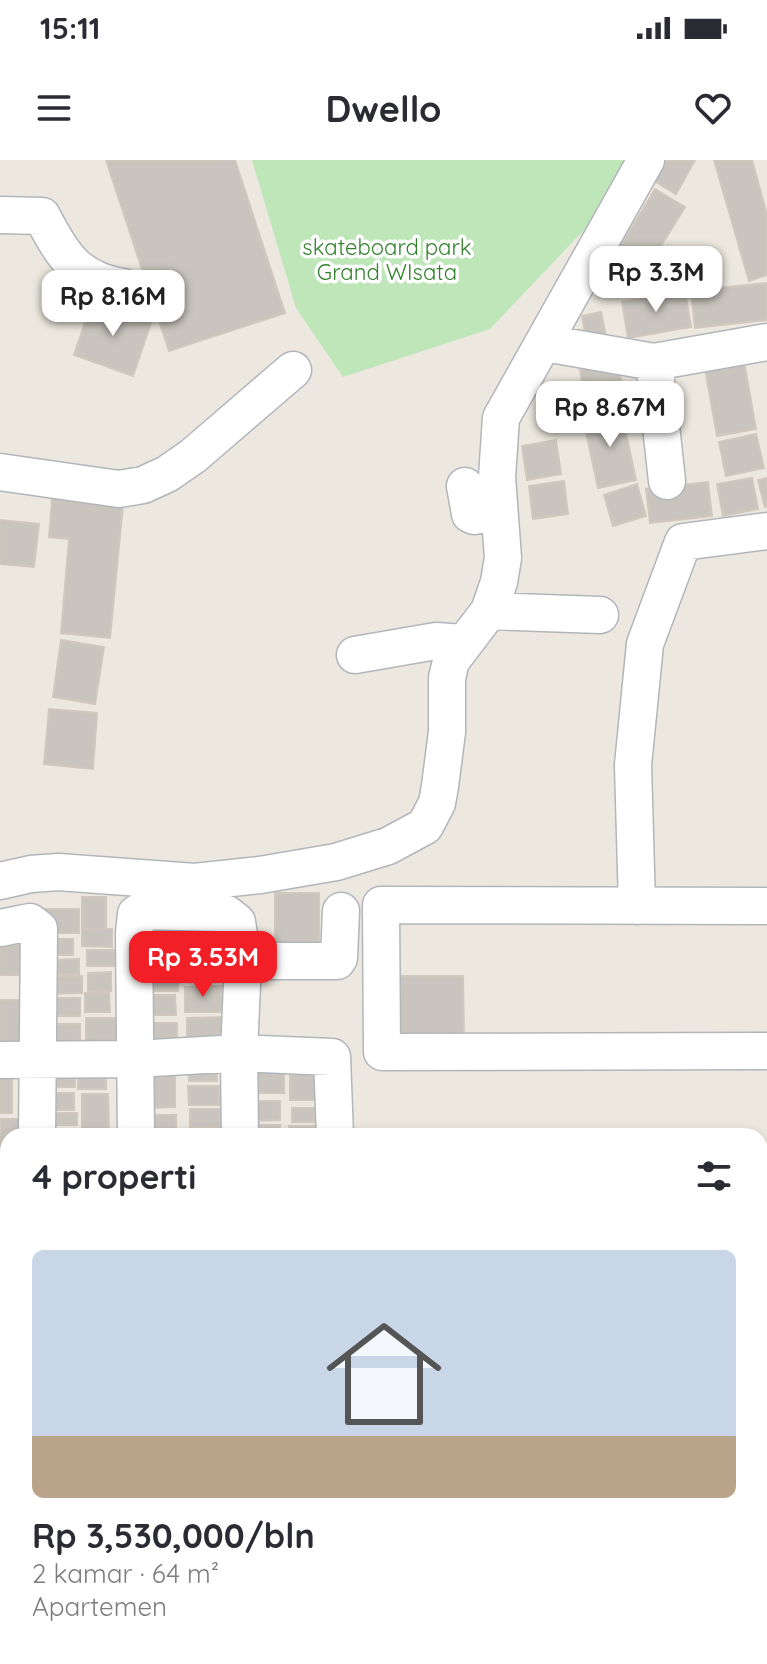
<!DOCTYPE html>
<html lang="id">
<head>
<meta charset="utf-8">
<style>
  :root { --surface:#fff; --page:#f2f2f3; --text:#2b2b33; --muted:#7c7c81; --line:#e1e1e2; --accent:#f21f27 }
  body { margin:0; font-family:Quicksand,sans-serif; background:var(--page); color:var(--text); height:100vh; display:flex; flex-direction:column; font-size:30px; white-space:nowrap }
  * { box-sizing:border-box; margin:0 }
  p { font-size:26px; color:var(--muted) }
  .icon { flex:none; width:44px; height:44px; fill:none; stroke:currentColor; stroke-width:2; stroke-linecap:round; stroke-linejoin:round }
  .map { position:relative; flex:1; overflow:hidden }
  .side { position:absolute; left:0px; top:968px; width:768px; height:536px; display:flex; flex-direction:column; background:var(--surface); border-radius:24px 24px 0 0; box-shadow:0 4px 12px #0003 }
  .side>* { flex:none }
  .price { position:absolute; translate:-50% -68px; padding:0 18px; border-radius:16px; background:#fff; color:#222; font-size:26px; line-height:52px; filter:drop-shadow(0 2px 4px #0008) }
  .price::after { content:''; position:absolute; left:50%; top:48px; width:24px; height:18px; margin-left:-12px; background:inherit; clip-path:polygon(0 0,100% 0,50% 100%) }
  .price.on { background:var(--accent); color:#fff }
  ul { padding:0; list-style:none }
  li { display:grid; align-content:center; gap:16px; height:424px; padding:0 32px }
  li+li { border-top:2px solid var(--line) }
  li span { display:grid; place-items:center; height:248px; border-radius:12px; color:#555 }
  li>.icon { margin-inline-start:auto }
  span .icon { width:144px; height:144px; fill:#fffc; stroke-width:1 }
  li b { font-size:34px }
  h2 { display:flex; justify-content:space-between; align-items:center; height:96px; padding:0 32px; font-size:34px }
  .status { display:flex; justify-content:space-between; align-items:center; height:56px; padding:0 40px; background:var(--surface); direction:ltr }
  .status svg { height:22px; fill:currentColor }
  header { display:flex; justify-content:space-between; align-items:center; height:104px; padding:0 32px; background:var(--surface); font-size:36px; font-weight:700 }
  .map>svg:first-child { display:block }
  .green { fill:#bee6b9 }
  .building { fill:#c9c5be; stroke:#d1c8bd; stroke-width:2 }
  .lines { fill:none; stroke-linecap:round; stroke-linejoin:round }
  .minor-casing { stroke:#b2b6bb; stroke-width:39 }
  .minor { stroke:#fff; stroke-width:36 }
  .labels { text-anchor:middle; stroke-width:7; stroke-linejoin:round; paint-order:stroke }
  .park-label { font-size:22px; fill:#34822e; stroke:#fff }
</style>
</head>
<body>
<div class="status"><b>15:11</b><svg viewBox="0 0 49 12"><path d="M0 12V9h3v3zM5 12V6h3v6zM10 12V3h3v9zM15 12V0h3v12zM26 1h20v11H26zM47 4h2v5h-2z"/></svg></div>
<header><svg class="icon" aria-label="menu" viewBox="0 0 24 24"><path d="M4 6h16M4 12h16M4 18h16"/></svg>Dwello<svg class="icon" aria-label="heart" viewBox="0 0 24 24"><path d="M12 20l-8-8c-3-5 5-10 8-4 3-6 11-1 8 4z"/></svg></header>
<div class="map">
<svg width="767" height="1504" viewBox="0 0 767 1504">
  <rect width="100%" height="100%" fill="#ece8df"/>
  <path class="green" d="M252 0H624L585 69 490 169 343 217 296 148Z"/>
  <path class="building" d="M106 0H235L285 153 169 191Z
    M655 0H695L676 34 646 16Z
    M714 0H752L767 55V115L749 121Z
    M655 29 685 47 632 133 603 115Z
    M767 123V160L695 168 691 131Z
    M685 131 691 167 628 178 622 142Z
    M93 139 152 160 133 216 74 195Z
    M601 152 607 181 587 185 582 156Z
    M743 196 756 269 717 276 704 203Z
    M618 203 625 241 587 248 580 210Z
    M621 250 636 320 598 328 583 258Z
    M756 274 764 308 726 316 719 282Z
    M556 280 561 314 527 320 522 286Z
    M752 318 758 349 723 356 717 324Z
    M767 318V346L765 347 758 320Z
    M564 321 568 354 533 359 529 326Z
    M708 322 712 356 650 363 646 329Z
    M637 324 646 356 613 366 604 335Z
    M53 328 124 335 110 478 61 473 69 379 49 377Z
    M0 360 39 364 34 407 0 404Z
    M61 480 104 487 95 544 53 537Z
    M49 549 97 553 93 609 44 604Z
    M275 733H319V789H275Z
    M82 737H106V769H82Z
    M40 749H79V773H40Z
    M139 758H167V792H140Z
    M82 769H112V787L82 786Z
    M186 778H202V820H186Z
    M41 779H73V795H41Z
    M0 780H20V815H0Z
    M87 790H114V806H87Z
    M79 799V814H46V800Z
    M143 807H178V831H143Z
    M111 812V831H88V813Z
    M45 816H82V833L45 834Z
    M391 816H463L464 880 391 881Z
    M221 826V852H185V827Z
    M85 833H109L110 852H85Z
    M140 835H175L176 855H140Z
    M44 838H80V856H44Z
    M0 840H20L21 892H0Z
    M225 857 226 886H187V858Z
    M86 858H119V887H86Z
    M137 863H177V883H137Z
    M44 864H80V888H44Z
    M75 904V927H45V905Z
    M189 905H217V921H189Z
    M290 907H318L319 940H290Z
    M78 909H106V929H78Z
    M254 910H284V933H254Z
    M149 916H175V947L150 948Z
    M0 918H12V953H0Z
    M188 926H219V945H189Z
    M45 933H74V950H45Z
    M82 934H108L109 970H82Z
    M243 941H280V960L244 961Z
    M292 948H323L322 962H292Z
    M190 949H220V967H190Z
    M49 953H77V965H50Z
    M149 955H176V970H149Z
    M0 959H19L20 976H8V986H0Z
    M241 965H280V976H241Z
    M289 966H325V976H290Z
    M196 972H223V976H196Z
    M0 989H8V1019H0Z
    M760 1051H767V1087H760Z
    M0 1059H8V1079H0Z
    M0 1086H8V1127H0Z
    M760 1092H767V1129H760Z
    M0 1135H8V1151H0Z
    M8 1156V1185H0V1157Z
    M760 1158 767 1159V1196H760Z
    M0 1189H8V1223H0Z
    M0 1258H8V1286H0Z
    M760 1271H767V1317L760 1316Z
    M0 1291H8V1311H0Z
    M8 1316V1343H0V1317Z
    M760 1390 767 1391V1419L760 1418Z
    M0 1395H8V1425H0Z
    M760 1424H767V1481H760Z
    M0 1436H6V1473H0Z
    M494 1496H530L551 1504H490Z"/>
  <g class="lines">
    <g class="minor-casing">
      <path id="minor" d="M0 55 42 56C62 95 77 120 123 127
        M545 183 654 202 667 321
        M654 202 767 182
        M0 312 119 329 143 325 167 314 193 296 293 210
        M465 326 470 354 474 356 499 352
        M489 451 600 455
        M355 495 436 481 463 483
        M0 721 31 714 58 712 195 722 260 715 336 702 388 686 425 666 437 643 440 626 447 572V518L451 501 489 451 499 422 503 398 497 317 501 258 646 0
        M637 746 633 605 645 484 683 382 767 371
        M767 746 381 745 382 892 767 891
        M0 768 30 762 39 769 37 976
        M243 801H337L339 798 341 751
        M0 900 135 899 239 893 240 976
        M136 976 134 773 136 754 141 751 221 753 227 754 237 762 243 801 239 893 332 897 335 976
        M760 1035H767
        M760 1144H767
        M760 1256H767
        M0 1368H8
        M760 1372H767
        M586 1496 604 1498 642 1497 698 1504
        M0 1499 96 1496
        M244 1504V1496"/>
    </g>
    <use href="#minor" class="minor"/>
  </g>
  <g class="labels">
    <g class="park-label">
      <text x="387" y="95">skateboard park<tspan x="387" dy="25">Grand WIsata</tspan></text>
    </g>
  </g>
</svg>
<b class="price" style="left:656px;top:154px">Rp 3.3M</b>
<b class="price" style="left:113px;top:178px">Rp 8.16M</b>
<b class="price" style="left:610px;top:289px">Rp 8.67M</b>
<b class="price on" style="left:203px;top:839px">Rp 3.53M</b>
<section class="side">
<h2>4 properti<svg class="icon" aria-label="filters" viewBox="0 0 24 24"><path d="M4 7h16M4 17h16"/><circle cx="9" cy="7" r="2"/><circle cx="15" cy="17" r="2"/></svg></h2>
<ul>
<li><span style="background:linear-gradient(#c9d6e8 75%,#b9a48a 0)"><svg class="icon" aria-label="home" viewBox="0 0 24 24"><path d="M3 11l9-7 9 7M6 9v11h12V9"/></svg></span><div><b>Rp 3,530,000/bln</b><p>2 kamar · 64 m²</p><p>Apartemen</p></div></li>
</ul>
</section>
</div>
</body>
</html>
